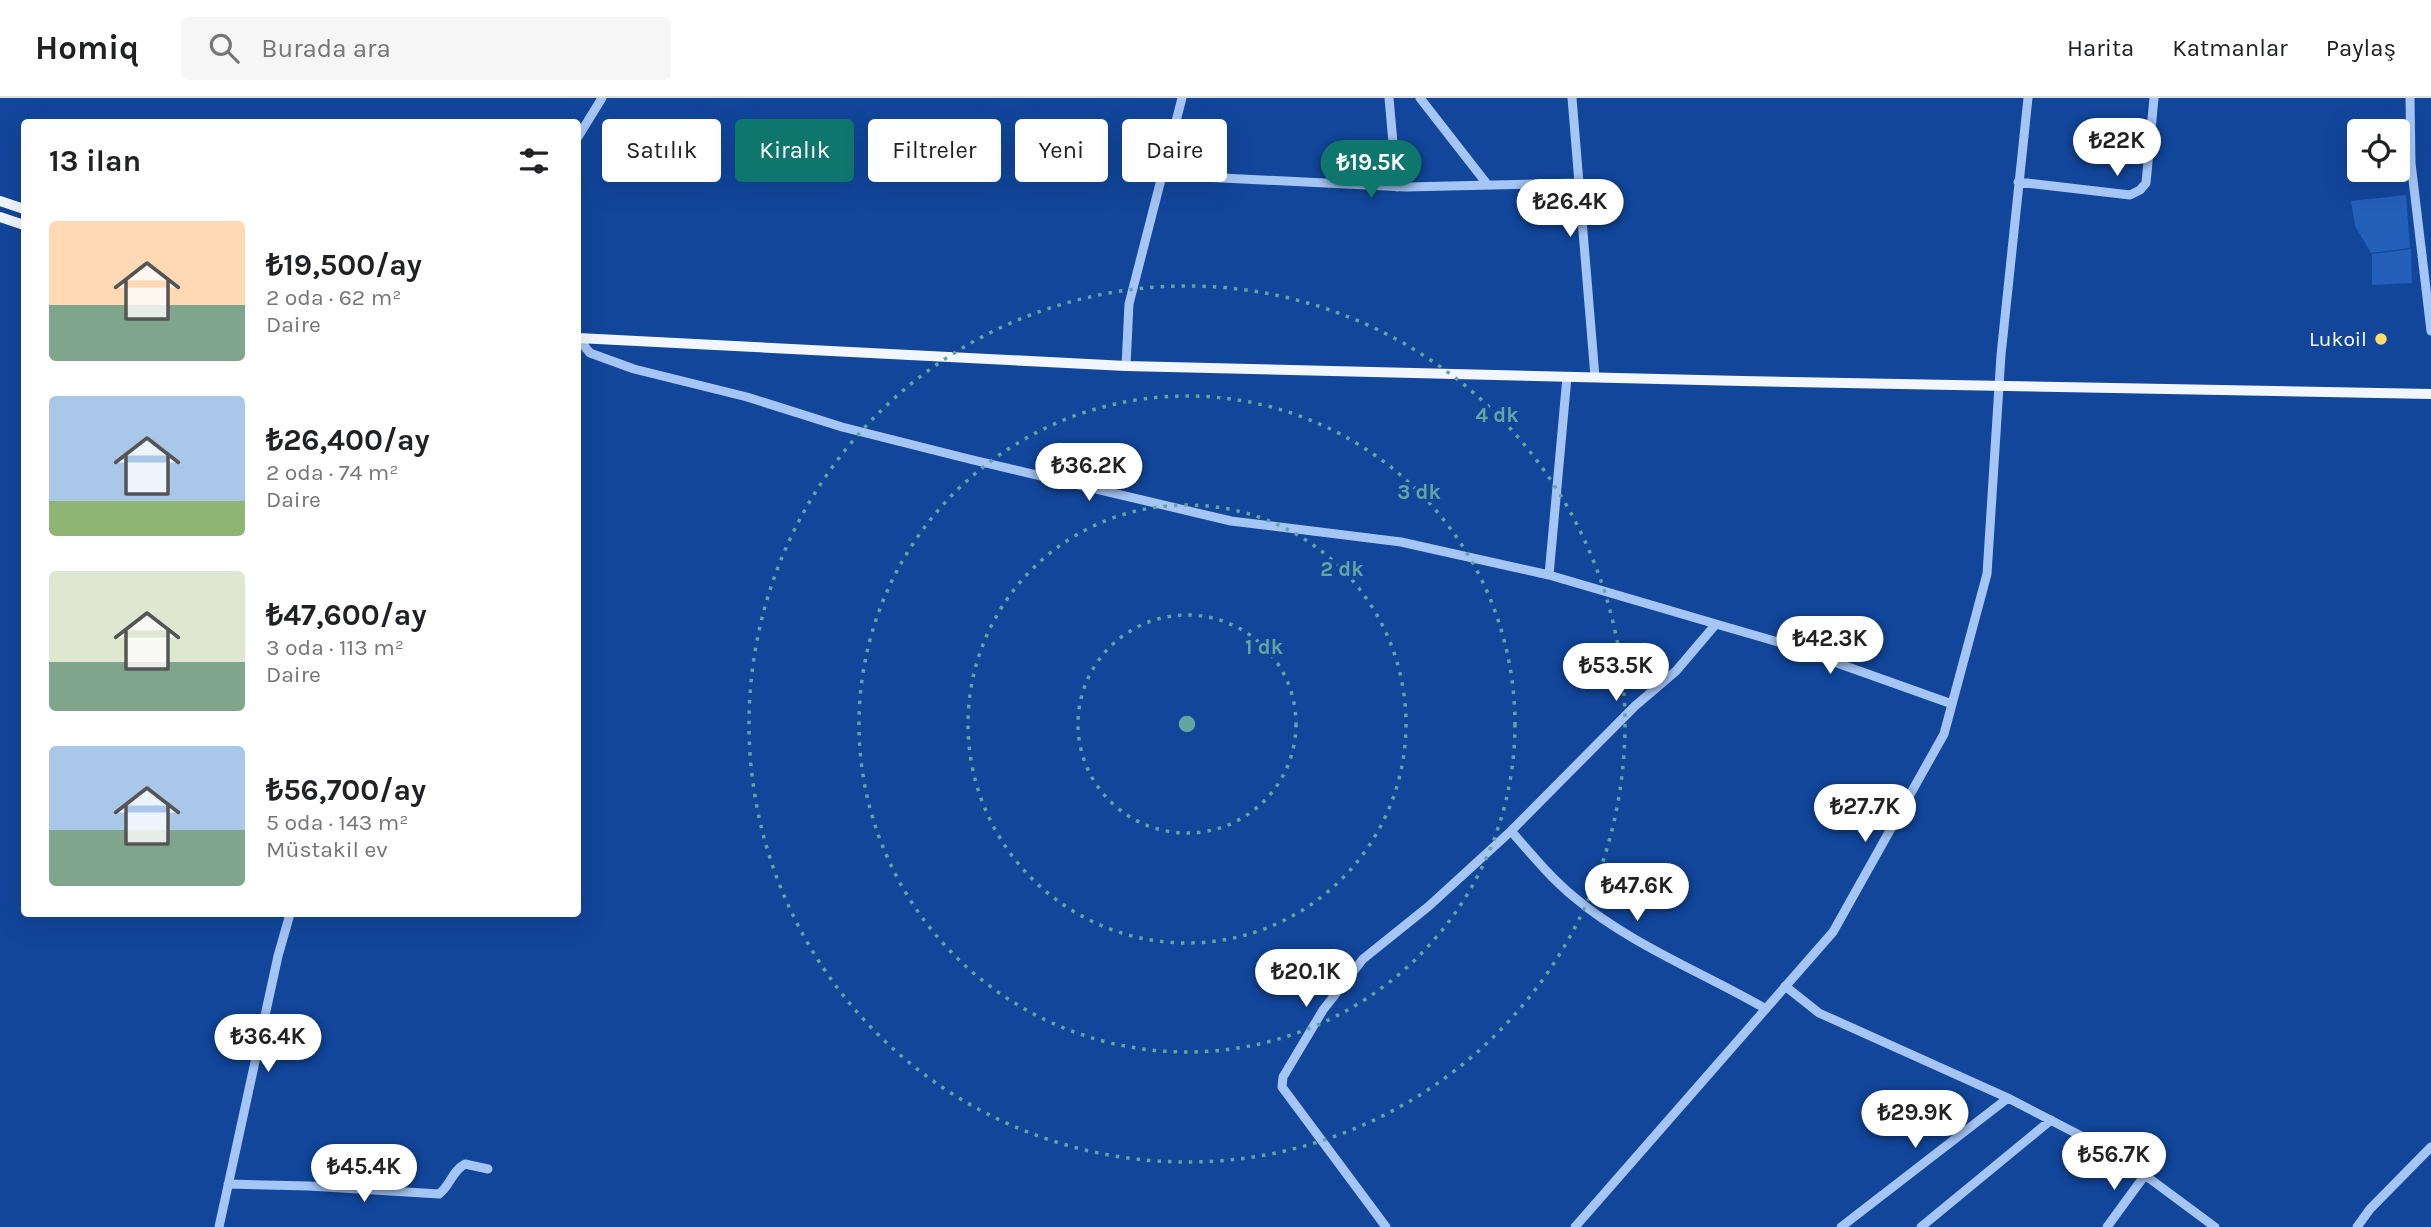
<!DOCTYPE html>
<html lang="tr">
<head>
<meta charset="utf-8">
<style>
  :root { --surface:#fff; --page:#f6f6f6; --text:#202124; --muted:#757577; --line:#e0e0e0; --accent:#0f766e }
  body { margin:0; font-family:Karla,sans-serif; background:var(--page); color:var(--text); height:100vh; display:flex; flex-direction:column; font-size:26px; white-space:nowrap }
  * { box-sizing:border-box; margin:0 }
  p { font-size:23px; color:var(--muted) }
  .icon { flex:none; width:38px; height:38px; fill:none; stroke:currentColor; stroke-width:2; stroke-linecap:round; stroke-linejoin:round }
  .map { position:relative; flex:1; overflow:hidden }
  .drawer { position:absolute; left:21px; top:21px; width:560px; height:798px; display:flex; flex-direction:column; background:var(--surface); border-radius:7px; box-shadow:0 7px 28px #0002 }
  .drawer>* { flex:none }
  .hud { position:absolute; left:602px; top:21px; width:665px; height:63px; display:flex; gap:14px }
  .controls { position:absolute; left:2347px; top:21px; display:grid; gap:14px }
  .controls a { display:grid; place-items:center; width:63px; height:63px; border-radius:7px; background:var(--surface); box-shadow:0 7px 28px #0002; font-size:35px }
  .price { position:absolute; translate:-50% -60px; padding:0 16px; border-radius:24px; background:#fff; color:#222; font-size:23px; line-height:46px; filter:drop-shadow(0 2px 4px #0008) }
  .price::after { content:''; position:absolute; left:50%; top:42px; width:21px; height:16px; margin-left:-10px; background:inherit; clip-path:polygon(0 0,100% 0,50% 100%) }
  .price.current { background:var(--accent); color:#fff }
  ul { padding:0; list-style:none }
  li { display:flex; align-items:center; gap:21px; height:175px; padding:0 28px }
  li span { display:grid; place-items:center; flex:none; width:196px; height:140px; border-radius:7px; color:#555 }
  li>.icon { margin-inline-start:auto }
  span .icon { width:84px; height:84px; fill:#fffc; stroke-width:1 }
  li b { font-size:30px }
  h2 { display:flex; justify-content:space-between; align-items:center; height:84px; padding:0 28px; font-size:30px }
  .pill { padding:0 24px; border-radius:7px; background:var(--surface); box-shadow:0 7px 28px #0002; font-size:24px; line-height:63px }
  .pill.current { background:var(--accent); color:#fff }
  header { display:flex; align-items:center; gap:42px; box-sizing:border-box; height:98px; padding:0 35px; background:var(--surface); border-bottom:2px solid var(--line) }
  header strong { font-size:33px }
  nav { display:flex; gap:38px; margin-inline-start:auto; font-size:24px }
  .search { width:490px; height:63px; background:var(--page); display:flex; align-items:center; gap:18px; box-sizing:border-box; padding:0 24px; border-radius:7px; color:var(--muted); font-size:26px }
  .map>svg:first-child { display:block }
  .green { fill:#245fba }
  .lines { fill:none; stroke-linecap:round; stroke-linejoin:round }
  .minor { stroke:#a5c5f4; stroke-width:9 }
  .major { stroke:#f2f6ff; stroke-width:10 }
  .ring { fill:none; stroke:#63a6a1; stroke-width:3.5; stroke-dasharray:3.5 7 }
  .poi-dot { fill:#ffdb68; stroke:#11469b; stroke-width:2.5 }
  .labels { text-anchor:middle; stroke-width:7; stroke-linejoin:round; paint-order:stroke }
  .poi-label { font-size:21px; fill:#fff; stroke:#11469b; text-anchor:end }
  .centre { fill:#63a6a1; stroke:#11469b; stroke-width:3.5 }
  .ring-label { font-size:21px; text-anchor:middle; font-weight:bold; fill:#63a6a1; stroke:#11469b; stroke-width:7; stroke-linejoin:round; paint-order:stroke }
</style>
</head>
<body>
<header>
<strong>Homiq</strong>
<div class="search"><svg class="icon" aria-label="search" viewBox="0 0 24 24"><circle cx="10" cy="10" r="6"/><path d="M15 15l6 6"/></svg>Burada ara</div>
<nav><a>Harita</a><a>Katmanlar</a><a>Paylaş</a></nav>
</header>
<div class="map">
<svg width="2431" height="1129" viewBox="0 0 2431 1129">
  <rect width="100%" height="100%" fill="#11469b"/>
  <path class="green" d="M2406 97 2410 150 2371 155 2355 128 2351 103Z
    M2411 151 2412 185 2372 187V156Z"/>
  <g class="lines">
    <path class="minor" d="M1389 0 1397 89
      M1420 0 1487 86
      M1572 0 1595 279
      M2410 0 2411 65 2431 233
      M578 39 602 0
      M1163 77 1406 89 1580 85
      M2018 84 2130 97 2140 92 2146 85 2154 0
      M583 241 585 249 590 255 634 271 747 299 842 329 969 361 1231 423 1401 444 1549 477 1716 526 1676 573 1635 608 1511 733 1429 808 1363 861 1323 912 1283 979 1282 989 1386 1129
      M1126 268 1129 206 1182 0
      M1549 477 1567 279
      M1716 526 1778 544 1952 606
      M1511 733C1531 756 1551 780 1574 799 1631 847 1702 874 1766 911
      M1785 888 1819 915 2008 1000 2089 1042 2134 1069 2215 1129
      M228 1086 309 1088 439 1096C450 1088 452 1073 465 1066L488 1071
      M219 1129 278 858 290 816
      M1575 1129 1833 834 1944 636 1987 476 2001 257 2028 0
      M1841 1129 2008 1000
      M1921 1129 2051 1022
      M2107 1129 2145 1077
      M2357 1129 2370 1111 2431 1049"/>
    <path class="major" d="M0 103 24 111
      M0 119 24 127
      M578 240 1126 268 1742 283 2431 296"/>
  </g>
  <g class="ring">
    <circle cx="1187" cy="626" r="109"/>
    <circle cx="1187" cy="626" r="219"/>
    <circle cx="1187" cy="626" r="328"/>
    <circle cx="1187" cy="626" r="438"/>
  </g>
  <circle class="poi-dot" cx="2381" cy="241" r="7"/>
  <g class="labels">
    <g class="poi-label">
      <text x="2367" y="248">Lukoil</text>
    </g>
  </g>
  <circle cx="1187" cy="626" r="10" class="centre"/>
  <g class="ring-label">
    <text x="1497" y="324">4 dk</text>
    <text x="1419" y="401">3 dk</text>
    <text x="1342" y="478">2 dk</text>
    <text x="1264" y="556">1 dk</text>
  </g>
</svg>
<div class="controls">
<a><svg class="icon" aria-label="locate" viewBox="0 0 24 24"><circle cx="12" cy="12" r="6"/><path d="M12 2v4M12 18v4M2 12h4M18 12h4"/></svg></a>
</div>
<b class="price" style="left:2117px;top:80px">₺22K</b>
<b class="price current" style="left:1371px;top:102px">₺19.5K</b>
<b class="price" style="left:1570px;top:141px">₺26.4K</b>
<b class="price" style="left:1089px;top:405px">₺36.2K</b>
<b class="price" style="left:1830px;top:578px">₺42.3K</b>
<b class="price" style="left:1616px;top:605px">₺53.5K</b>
<b class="price" style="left:1865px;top:746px">₺27.7K</b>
<b class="price" style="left:1637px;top:825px">₺47.6K</b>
<b class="price" style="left:1306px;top:911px">₺20.1K</b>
<b class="price" style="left:268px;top:976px">₺36.4K</b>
<b class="price" style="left:1915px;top:1052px">₺29.9K</b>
<b class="price" style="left:2114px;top:1094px">₺56.7K</b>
<b class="price" style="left:364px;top:1106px">₺45.4K</b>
<div class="hud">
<a class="pill">Satılık</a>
<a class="pill current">Kiralık</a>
<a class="pill">Filtreler</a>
<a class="pill">Yeni</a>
<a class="pill">Daire</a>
</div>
<section class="drawer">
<h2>13 ilan<svg class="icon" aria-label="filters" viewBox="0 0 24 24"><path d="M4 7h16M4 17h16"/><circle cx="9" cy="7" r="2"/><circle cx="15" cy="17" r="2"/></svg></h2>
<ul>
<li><span style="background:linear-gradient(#ffd9b3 60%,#7fa58c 0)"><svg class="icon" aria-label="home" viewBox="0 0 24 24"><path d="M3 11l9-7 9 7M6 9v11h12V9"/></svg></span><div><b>₺19,500/ay</b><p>2 oda · 62 m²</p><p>Daire</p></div></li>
<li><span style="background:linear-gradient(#a9c7e8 75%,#8fb573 0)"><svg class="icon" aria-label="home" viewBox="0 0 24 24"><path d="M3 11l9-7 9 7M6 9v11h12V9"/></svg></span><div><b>₺26,400/ay</b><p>2 oda · 74 m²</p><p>Daire</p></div></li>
<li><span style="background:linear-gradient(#dfe7d0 65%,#7fa58c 0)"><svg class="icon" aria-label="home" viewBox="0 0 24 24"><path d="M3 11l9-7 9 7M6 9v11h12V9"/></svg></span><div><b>₺47,600/ay</b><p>3 oda · 113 m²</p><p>Daire</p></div></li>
<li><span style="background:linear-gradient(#a9c7e8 60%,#7fa58c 0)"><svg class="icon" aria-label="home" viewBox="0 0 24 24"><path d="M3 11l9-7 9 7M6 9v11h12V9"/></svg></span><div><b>₺56,700/ay</b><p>5 oda · 143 m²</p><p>Müstakil ev</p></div></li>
</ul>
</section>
</div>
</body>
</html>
